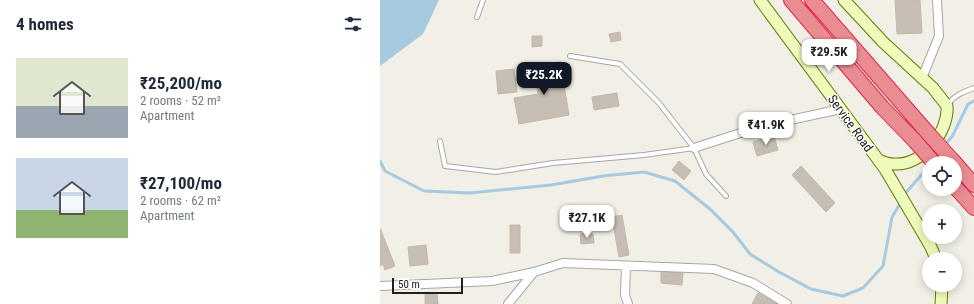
<!DOCTYPE html>
<html lang="en">
<head>
<meta charset="utf-8">
<style>
  :root { --surface:#fff; --page:#f2f2f3; --text:#1f2937; --muted:#747a83; --accent:#111827 }
  body { margin:0; font-family:"Roboto Condensed",sans-serif; background:var(--page); color:var(--text); height:100vh; display:flex; flex-direction:column; font-size:15px; white-space:nowrap }
  * { box-sizing:border-box; margin:0 }
  p { font-size:13px; color:var(--muted) }
  .icon { flex:none; width:22px; height:22px; fill:none; stroke:currentColor; stroke-width:2; stroke-linecap:round; stroke-linejoin:round }
  .map { position:relative; flex:1; overflow:hidden }
  .sheet { display:flex; flex-direction:column; background:var(--surface); width:380px }
  .sheet>* { flex:none }
  .tools { position:absolute; left:542px; top:156px; display:grid; gap:8px }
  .tools a { display:grid; place-items:center; width:40px; height:40px; border-radius:50%; background:var(--surface); box-shadow:0 2px 10px #0003; font-size:20px }
  .scale { position:absolute; left:12px; bottom:10px; width:71px; box-sizing:border-box; padding-left:4px; border:2px solid #202020; border-top:0; font-size:11px; line-height:14px; white-space:nowrap; color:#202020; -webkit-text-stroke:3px #fff; paint-order:stroke }
  .price { position:absolute; translate:-50% -34px; padding:0 9px; border-radius:8px; background:#fff; color:#222; font-size:13px; line-height:26px; filter:drop-shadow(0 1px 2px #0008) }
  .price::after { content:''; position:absolute; left:50%; top:24px; width:12px; height:9px; margin-left:-6px; background:inherit; clip-path:polygon(0 0,100% 0,50% 100%) }
  .price.on { background:var(--accent); color:#fff }
  ul { padding:0; list-style:none }
  li { display:flex; align-items:center; gap:12px; height:100px; padding:0 16px }
  li span { display:grid; place-items:center; flex:none; width:112px; height:80px; border-radius:0px; color:#555 }
  li>.icon { margin-inline-start:auto }
  span .icon { width:48px; height:48px; fill:#fffc; stroke-width:1 }
  li b { font-size:17px }
  h2 { display:flex; justify-content:space-between; align-items:center; height:48px; padding:0 16px; font-size:17px }
  main { display:flex; flex:1; min-height:0 }
  .map>svg:first-child { display:block }
  .water { fill:#a6cadf }
  .lines { fill:none; stroke-linecap:round; stroke-linejoin:round }
  .stream { stroke:#a6cadf; stroke-width:3 }
  .building { fill:#c6beb5; stroke:#c3b8a8 }
  .lane-casing { stroke:#a7a7a7; stroke-width:6 }
  .street-casing { stroke:#a7a7a7; stroke-width:10 }
  .secondary-casing { stroke:#5e7c03; stroke-width:13 }
  .highway-casing { stroke:#df234a; stroke-width:16 }
  .lane { stroke:#fff; stroke-width:4 }
  .street { stroke:#fff; stroke-width:8 }
  .secondary { stroke:#effbba; stroke-width:11 }
  .highway { stroke:#e98d92; stroke-width:14 }
  .highway-bridge-casing { stroke:#df234a; stroke-width:16; stroke-linecap:butt }
  .highway-bridge { stroke:#e98d92; stroke-width:14 }
  .labels { text-anchor:middle; stroke-width:3; stroke-linejoin:round; paint-order:stroke }
  .street-label { font-size:13px; fill:#202020; stroke:#fff }
</style>
</head>
<body>
<main>
<section class="sheet">
<h2>4 homes<svg class="icon" aria-label="filters" viewBox="0 0 24 24"><path d="M4 7h16M4 17h16"/><circle cx="9" cy="7" r="2"/><circle cx="15" cy="17" r="2"/></svg></h2>
<ul>
<li><span style="background:linear-gradient(#dfe7d0 60%,#9aa5b1 0)"><svg class="icon" aria-label="home" viewBox="0 0 24 24"><path d="M3 11l9-7 9 7M6 9v11h12V9"/></svg></span><div><b>₹25,200/mo</b><p>2 rooms · 52 m²</p><p>Apartment</p></div></li>
<li><span style="background:linear-gradient(#c9d6e8 65%,#8fb573 0)"><svg class="icon" aria-label="home" viewBox="0 0 24 24"><path d="M3 11l9-7 9 7M6 9v11h12V9"/></svg></span><div><b>₹27,100/mo</b><p>2 rooms · 62 m²</p><p>Apartment</p></div></li>
</ul>
</section>
<div class="map">
<svg width="594" height="304" viewBox="0 0 594 304">
  <rect width="100%" height="100%" fill="#f1efe6"/>
  <path class="water" d="M0 0H59L43 34 0 66Z"/>
  <g class="lines">
    <path class="stream" d="M565 145 573 135 588 104 594 101
      M0 161 5 171 44 191 90 193 171 185 223 176 264 172 295 181 330 209 353 232 370 254 399 272 431 289 463 296 483 288 503 266 512 217 521 202
      M524 195 549 166"/>
  </g>
  <path class="building" d="M515 0H540L542 33 517 34Z
    M240 32 241 40 231 42 229 34Z
    M152 36H162V46L152 47Z
    M181 62 184 85 189 115 139 124 134 98 158 94 154 65Z
    M134 69 137 92 118 94 116 71Z
    M237 93 239 106 214 110 212 97Z
    M394 136 398 150 377 156 373 142Z
    M299 161 311 171 304 180 292 170Z
    M421 166 455 203 446 212 412 175Z
    M242 215 249 255 239 257 232 217Z
    M130 225H140V253H130Z
    M0 228 15 266 5 270 3 264 0 266Z
    M200 234H213L214 243 201 244Z
    M46 245 48 264 30 266 28 247Z
    M281 272 303 273 302 285 281 283Z
    M378 293 397 304H372Z
    M45 294H57L58 304H45Z"/>
  <g class="lines">
    <g class="lane-casing">
      <path id="lane" d="M97 17 103 0
        M190 56 240 64 279 103 314 148 326 174 346 196
        M568 104C575 95 583 92 594 88
        M60 141 65 166 116 172 173 163 264 155 314 148"/>
    </g>
    <g class="street-casing">
      <path id="street" d="M542 78 559 36 557 0
        M314 148 382 126 461 109
        M246 266 245 295 248 304
        M0 286 112 281 154 272 183 263 334 269 373 283 407 304
        M128 304 154 272"/>
    </g>
    <g class="secondary-casing">
      <path id="secondary" d="M380 0 505 169 551 247 556 259
        M464 0 503 42 553 88 567 106C569 132 542 166 514 164 509 164 503 162 498 160
        M561 304 562 285"/>
    </g>
    <g class="highway-casing">
      <path id="highway" d="M411 0 502 107 535 141
        M432 0 547 132
        M575 163 594 185
        M575 187 594 208"/>
    </g>
    <use href="#lane" class="lane"/>
    <use href="#street" class="street"/>
    <use href="#secondary" class="secondary"/>
    <use href="#highway" class="highway"/>
    <g class="highway-bridge-casing">
      <path id="highway-bridge" d="M547 132 575 163
        M535 141 554 163"/>
    </g>
    <use href="#highway-bridge" class="highway-bridge"/>
  </g>
  <g class="labels">
    <g class="street-label">
      <text transform="translate(471 123) rotate(54)" y="5">Service Road</text>
    </g>
  </g>
</svg>
<div class="tools">
<a><svg class="icon" aria-label="locate" viewBox="0 0 24 24"><circle cx="12" cy="12" r="6"/><path d="M12 2v4M12 18v4M2 12h4M18 12h4"/></svg></a>
<a>+</a>
<a>−</a>
</div>
<div class="scale">50 m</div>
<b class="price" style="left:449px;top:73px">₹29.5K</b>
<b class="price on" style="left:164px;top:96px">₹25.2K</b>
<b class="price" style="left:386px;top:146px">₹41.9K</b>
<b class="price" style="left:207px;top:239px">₹27.1K</b>
</div>
</main>
</body>
</html>
